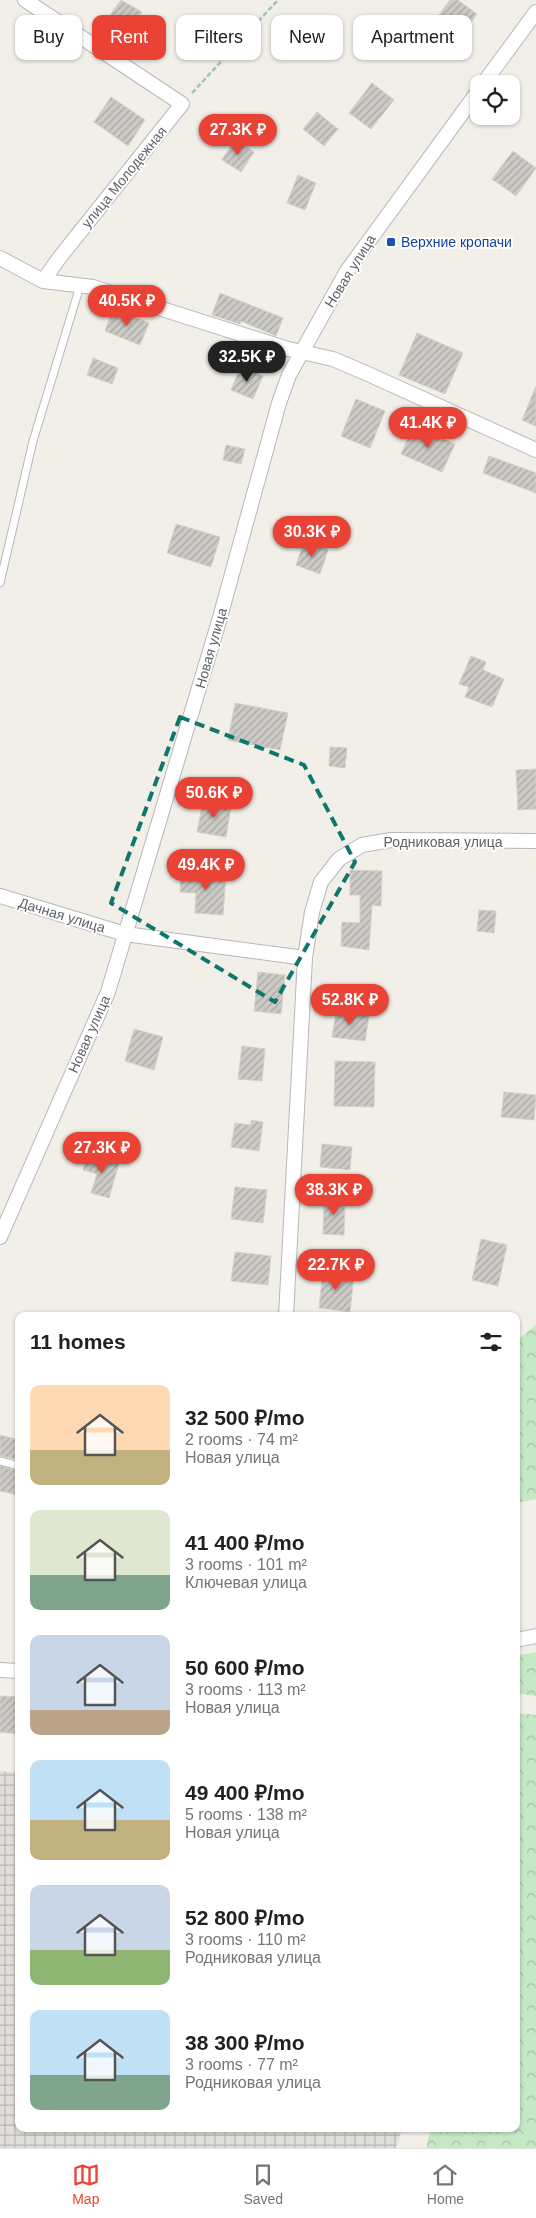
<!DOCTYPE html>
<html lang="en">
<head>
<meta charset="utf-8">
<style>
  :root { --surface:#fff; --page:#f2f2f2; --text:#202124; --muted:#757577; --line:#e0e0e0; --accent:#ea4335 }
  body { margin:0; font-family:Arial,sans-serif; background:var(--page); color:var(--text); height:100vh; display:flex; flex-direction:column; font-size:19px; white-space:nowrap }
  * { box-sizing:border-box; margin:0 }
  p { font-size:16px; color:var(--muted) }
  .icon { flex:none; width:28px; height:28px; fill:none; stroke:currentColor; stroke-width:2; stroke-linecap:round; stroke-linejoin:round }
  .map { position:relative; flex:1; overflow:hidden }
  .panel { position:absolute; left:15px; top:1312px; width:505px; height:820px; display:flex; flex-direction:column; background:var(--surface); border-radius:10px; box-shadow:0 1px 4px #0004 }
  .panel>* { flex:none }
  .guide { position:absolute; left:15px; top:15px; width:506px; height:45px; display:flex; gap:10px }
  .controls { position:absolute; left:470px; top:75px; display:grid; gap:10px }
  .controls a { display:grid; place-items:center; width:50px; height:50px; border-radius:10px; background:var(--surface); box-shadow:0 1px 4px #0004; font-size:25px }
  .price { position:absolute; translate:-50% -42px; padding:0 11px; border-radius:18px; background:var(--accent); color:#fff; font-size:16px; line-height:32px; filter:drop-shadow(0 1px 2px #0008) }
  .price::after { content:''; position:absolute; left:50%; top:30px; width:15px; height:11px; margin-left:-8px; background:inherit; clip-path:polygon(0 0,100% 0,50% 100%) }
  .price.selected { background:#222; color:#fff }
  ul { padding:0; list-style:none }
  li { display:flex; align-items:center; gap:15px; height:125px; padding:0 15px }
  li span { display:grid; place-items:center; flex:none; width:140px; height:100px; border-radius:10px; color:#555 }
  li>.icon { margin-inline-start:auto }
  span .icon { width:60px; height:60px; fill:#fffc; stroke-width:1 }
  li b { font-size:21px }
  h2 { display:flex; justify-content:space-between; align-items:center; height:60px; padding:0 15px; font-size:21px }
  .tag { padding:0 18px; border-radius:10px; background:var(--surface); box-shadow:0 1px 4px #0004; font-size:18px; line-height:45px }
  .tag.selected { background:var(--accent); color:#fff }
  .tab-bar { display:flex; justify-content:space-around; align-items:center; height:70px; border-top:1px solid var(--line); background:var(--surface); font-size:14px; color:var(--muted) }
  .tab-bar a { display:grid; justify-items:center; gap:2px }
  .tab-bar .selected { color:var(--accent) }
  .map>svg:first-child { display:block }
  .industrial { fill:url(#industrial-grid) }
  .forest { fill:url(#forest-crowns) }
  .building { fill:url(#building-hatch); stroke:#d6d1c6 }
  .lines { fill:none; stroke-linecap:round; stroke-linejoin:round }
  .service-casing { stroke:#b5b8bc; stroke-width:9 }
  .minor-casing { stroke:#b5b8bc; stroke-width:16 }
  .path { stroke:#9cc7a9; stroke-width:2.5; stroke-dasharray:5 2.5; stroke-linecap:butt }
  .service { stroke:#fff; stroke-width:7 }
  .minor { stroke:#fff; stroke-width:14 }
  .marked { fill:none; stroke:#0f766e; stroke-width:4; stroke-dasharray:10 6; stroke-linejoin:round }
  .transit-dot { fill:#1a4fb4; stroke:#fff; stroke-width:2 }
  .labels { text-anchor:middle; stroke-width:4; stroke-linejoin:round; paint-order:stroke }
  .street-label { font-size:14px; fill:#5f6368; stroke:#fff }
  .transit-label { font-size:14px; fill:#164399; stroke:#fff; text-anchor:start }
</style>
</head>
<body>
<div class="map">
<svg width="536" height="2148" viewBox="0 0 536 2148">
  <defs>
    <pattern id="industrial-grid" width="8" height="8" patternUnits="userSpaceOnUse" patternTransform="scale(1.25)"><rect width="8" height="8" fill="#e0deda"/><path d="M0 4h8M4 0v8" fill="none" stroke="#b9b8b5"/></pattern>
    <pattern id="forest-crowns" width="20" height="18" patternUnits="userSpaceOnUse" patternTransform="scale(1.25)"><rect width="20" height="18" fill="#c5e8c5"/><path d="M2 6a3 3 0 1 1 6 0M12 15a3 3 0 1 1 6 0" fill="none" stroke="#a3c0a4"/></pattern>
    <pattern id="building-hatch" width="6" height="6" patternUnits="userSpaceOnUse" patternTransform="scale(1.25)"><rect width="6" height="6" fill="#cccac5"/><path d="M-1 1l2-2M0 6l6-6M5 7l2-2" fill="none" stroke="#a9a8a4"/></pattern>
  </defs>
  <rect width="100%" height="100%" fill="#f1efe8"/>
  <path class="industrial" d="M0 1771 19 1773V2129H402L396 2148H0Z"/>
  <path class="forest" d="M536 1325V1499L516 1503V1341Z
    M536 1652V1696L516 1693V1656Z
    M516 1713 536 1715V2148H426L431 2129H516Z"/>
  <path class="building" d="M121 0 142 12 127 33 107 19Z
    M450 0H458L477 14 458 41 433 23Z
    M372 83 394 100 371 129 349 113Z
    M111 97 145 120 128 146 94 122Z
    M317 112 338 129 324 146 303 129Z
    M235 139 254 152 241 172 222 160Z
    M513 151 536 168 516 196 492 179Z
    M298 175 316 183 305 210 287 203Z
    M220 293 283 318 276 336 241 321 240 324 212 315Z
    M113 309 149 323 140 345 105 331Z
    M417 333 463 353 445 394 399 375Z
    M93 358 118 368 112 384 87 375Z
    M241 366 263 376 253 399 231 390Z
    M536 386V426L522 420Z
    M356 399 385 411 370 448 341 436Z
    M414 425 455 444 442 472 401 454Z
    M226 445 245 449 241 464 223 460Z
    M489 456 536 473V493L483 473Z
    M176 524 220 537 211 567 167 553Z
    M304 542 328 550 320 574 296 565Z
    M471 656 486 662 483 670 504 679 492 707 465 697 469 687 459 684Z
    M235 703 288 713 280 750 228 740Z
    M330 747 347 748 345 768 329 766Z
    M536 769V809L518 810 516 770Z
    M203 801 231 806 226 837 197 832Z
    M350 870 382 871 381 906 372 905 369 950 341 946 342 922 360 923V895H350Z
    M181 872 226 875 223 915 195 913 196 893 180 892Z
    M479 910 496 911 494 933 477 931Z
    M258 972 285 975 281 1014 254 1011Z
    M336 1012 369 1016 365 1041 332 1037Z
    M134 1029 163 1037 154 1070 125 1061Z
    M242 1046 265 1049 262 1081 238 1079Z
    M335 1061 375 1062 374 1107 334 1106Z
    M504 1092 536 1095 534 1120 501 1117Z
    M251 1120 263 1122 259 1151 231 1147 235 1123 251 1125Z
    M322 1144 352 1147 350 1170 320 1167Z
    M88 1154 119 1163 109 1198 91 1193 97 1174 83 1170Z
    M235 1187 267 1190 263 1223 231 1219Z
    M324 1198H345L344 1235 323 1234Z
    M481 1239 507 1245 498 1286 472 1280Z
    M235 1252 271 1256 268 1285 231 1281Z
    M323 1270 354 1274 350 1312 319 1308Z
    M0 1435 19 1440V1460L0 1456Z
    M0 1466 19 1471V1495L0 1491Z
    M0 1696 19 1697V1734L0 1732Z"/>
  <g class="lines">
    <g class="service-casing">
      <path id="service" d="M0 583 33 441 80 286
        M0 1461 19 1466"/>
    </g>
    <g class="minor-casing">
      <path id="minor" d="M25 0 182 104 60 257 43 281
        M483 84 536 12
        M0 258 43 281 93 287 288 349 333 359 368 374 536 450
        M0 896 125 934 305 958
        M0 1237 108 992 219 621 279 403 289 375 347 271 479 90
        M286 1316 305 958 312 912 321 882 339 859 362 845 391 840 536 841
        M516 1640 536 1636
        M0 1670 19 1671"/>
    </g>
    <path class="path" d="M192 93 278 0"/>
    <use href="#service" class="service"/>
    <use href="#minor" class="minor"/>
  </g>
  <path class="marked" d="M180 717 304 765 355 862 275 1002 111 903Z"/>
  <rect class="transit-dot" x="386" y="237" width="10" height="10" rx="2.5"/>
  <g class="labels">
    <g class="street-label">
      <text transform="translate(124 177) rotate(-51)" y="5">улица Молодежная</text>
      <text transform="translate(350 271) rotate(-58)" y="5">Новая улица</text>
      <text transform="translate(211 648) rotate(-74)" y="5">Новая улица</text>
      <text x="443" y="847">Родниковая улица</text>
      <text transform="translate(62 915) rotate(17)" y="5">Дачная улица</text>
      <text transform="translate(89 1034) rotate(-66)" y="5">Новая улица</text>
    </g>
    <g class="transit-label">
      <text x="401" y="247">Верхние кропачи</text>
    </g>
  </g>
</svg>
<div class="controls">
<a><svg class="icon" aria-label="locate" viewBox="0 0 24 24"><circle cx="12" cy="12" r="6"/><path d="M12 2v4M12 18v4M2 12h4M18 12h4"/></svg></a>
</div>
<b class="price" style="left:238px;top:156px">27.3K ₽</b>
<b class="price" style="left:127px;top:327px">40.5K ₽</b>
<b class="price selected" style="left:247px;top:383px">32.5K ₽</b>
<b class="price" style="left:428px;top:449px">41.4K ₽</b>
<b class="price" style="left:312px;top:558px">30.3K ₽</b>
<b class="price" style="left:214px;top:819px">50.6K ₽</b>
<b class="price" style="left:206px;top:891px">49.4K ₽</b>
<b class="price" style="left:350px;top:1026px">52.8K ₽</b>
<b class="price" style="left:102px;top:1174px">27.3K ₽</b>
<b class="price" style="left:334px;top:1216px">38.3K ₽</b>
<b class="price" style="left:336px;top:1291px">22.7K ₽</b>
<div class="guide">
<a class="tag">Buy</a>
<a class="tag selected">Rent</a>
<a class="tag">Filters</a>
<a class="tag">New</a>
<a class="tag">Apartment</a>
</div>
<section class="panel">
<h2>11 homes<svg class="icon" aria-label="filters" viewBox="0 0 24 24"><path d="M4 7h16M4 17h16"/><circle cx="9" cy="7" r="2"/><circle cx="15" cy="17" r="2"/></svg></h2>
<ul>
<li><span style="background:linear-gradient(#ffd9b3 65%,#c2b280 0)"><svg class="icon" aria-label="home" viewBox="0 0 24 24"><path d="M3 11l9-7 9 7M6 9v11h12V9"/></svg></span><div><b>32 500 ₽/mo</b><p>2 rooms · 74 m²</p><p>Новая улица</p></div></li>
<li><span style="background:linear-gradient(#dfe7d0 65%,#7fa58c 0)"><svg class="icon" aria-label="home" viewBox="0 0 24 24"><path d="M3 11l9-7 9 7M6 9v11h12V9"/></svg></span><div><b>41 400 ₽/mo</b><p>3 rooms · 101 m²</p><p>Ключевая улица</p></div></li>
<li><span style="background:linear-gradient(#c9d6e8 75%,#b9a48a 0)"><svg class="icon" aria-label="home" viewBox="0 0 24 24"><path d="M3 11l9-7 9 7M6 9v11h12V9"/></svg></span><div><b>50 600 ₽/mo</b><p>3 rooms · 113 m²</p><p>Новая улица</p></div></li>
<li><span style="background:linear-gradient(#bfe0f5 60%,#c2b280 0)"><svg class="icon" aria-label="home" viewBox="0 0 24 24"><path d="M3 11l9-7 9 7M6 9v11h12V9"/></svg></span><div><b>49 400 ₽/mo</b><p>5 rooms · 138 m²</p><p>Новая улица</p></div></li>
<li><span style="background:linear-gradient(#c9d6e8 65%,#8fb573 0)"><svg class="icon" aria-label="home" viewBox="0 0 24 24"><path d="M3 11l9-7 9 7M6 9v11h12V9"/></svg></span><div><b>52 800 ₽/mo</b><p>3 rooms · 110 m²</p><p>Родниковая улица</p></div></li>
<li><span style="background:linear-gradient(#bfe0f5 65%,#7fa58c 0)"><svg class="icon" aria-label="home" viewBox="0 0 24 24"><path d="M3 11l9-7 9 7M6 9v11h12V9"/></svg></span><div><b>38 300 ₽/mo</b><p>3 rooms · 77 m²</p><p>Родниковая улица</p></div></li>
</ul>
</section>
</div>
<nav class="tab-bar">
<a class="selected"><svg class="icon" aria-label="map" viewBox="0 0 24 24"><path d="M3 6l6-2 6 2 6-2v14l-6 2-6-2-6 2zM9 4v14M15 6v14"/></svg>Map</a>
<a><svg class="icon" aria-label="saved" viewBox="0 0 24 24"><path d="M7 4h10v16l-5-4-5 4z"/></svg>Saved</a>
<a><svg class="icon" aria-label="home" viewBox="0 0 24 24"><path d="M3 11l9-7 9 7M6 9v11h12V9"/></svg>Home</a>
</nav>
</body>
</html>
